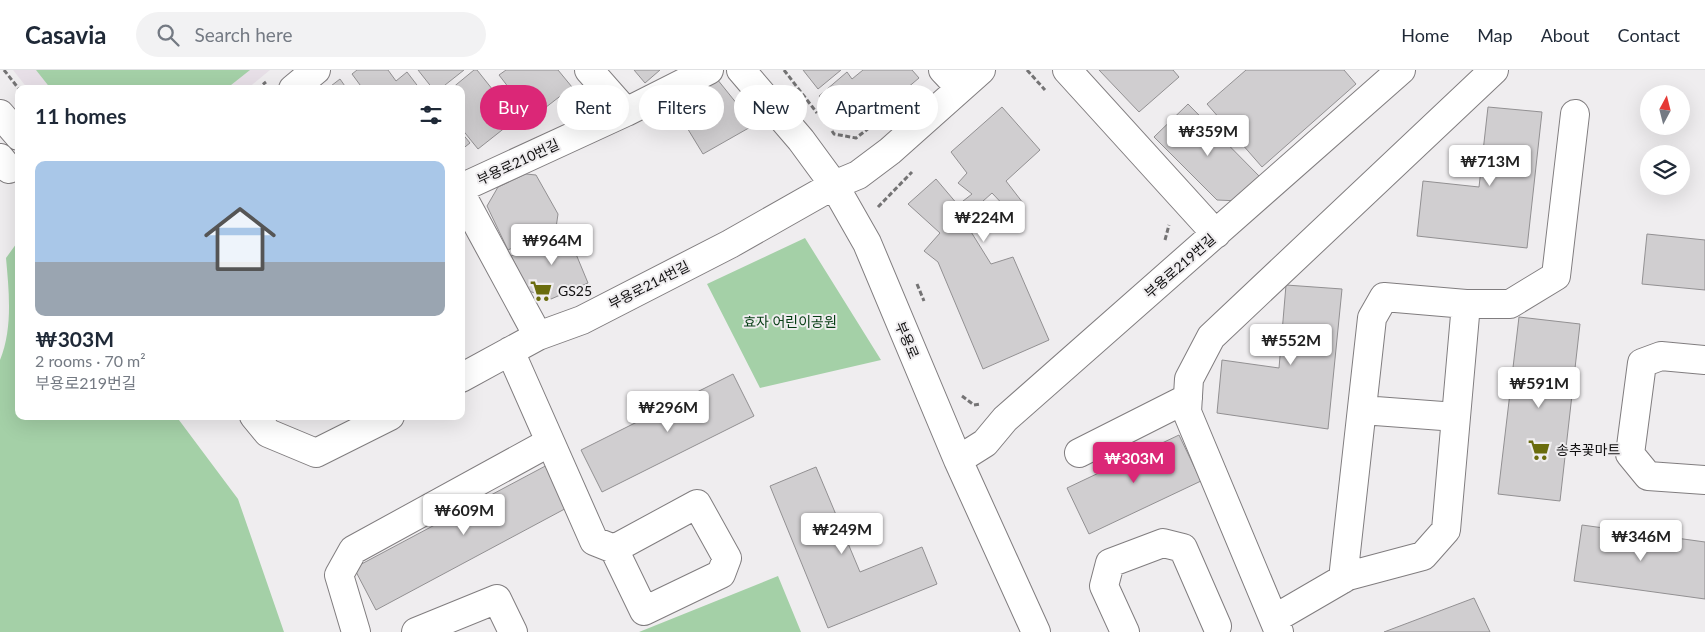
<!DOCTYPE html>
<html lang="en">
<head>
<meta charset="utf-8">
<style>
  :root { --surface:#fff; --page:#f2f2f3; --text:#1f2937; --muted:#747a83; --line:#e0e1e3; --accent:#db2777 }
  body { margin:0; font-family:Lato,"Noto Sans KR",sans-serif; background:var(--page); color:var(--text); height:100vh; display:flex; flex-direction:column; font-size:19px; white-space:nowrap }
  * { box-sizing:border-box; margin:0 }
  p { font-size:16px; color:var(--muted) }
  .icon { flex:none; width:28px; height:28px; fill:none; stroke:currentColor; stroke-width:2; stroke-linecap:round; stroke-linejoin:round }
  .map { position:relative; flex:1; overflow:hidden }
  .details { position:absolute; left:15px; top:15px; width:450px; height:335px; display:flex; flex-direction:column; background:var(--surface); border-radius:10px; box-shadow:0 5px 20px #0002 }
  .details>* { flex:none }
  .banner { position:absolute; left:480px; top:15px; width:475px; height:45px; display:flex; gap:10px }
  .needle { width:32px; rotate:7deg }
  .tools { position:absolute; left:1640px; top:15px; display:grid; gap:10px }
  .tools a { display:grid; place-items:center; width:50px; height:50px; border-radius:50%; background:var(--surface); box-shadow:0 5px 20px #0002; font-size:25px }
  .price { position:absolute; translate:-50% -42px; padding:0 11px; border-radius:5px; background:#fff; color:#222; font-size:16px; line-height:32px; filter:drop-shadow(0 1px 2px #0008) }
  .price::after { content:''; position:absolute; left:50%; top:30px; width:15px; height:11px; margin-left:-8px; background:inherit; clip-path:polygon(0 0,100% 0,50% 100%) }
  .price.on { background:var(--accent); color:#fff }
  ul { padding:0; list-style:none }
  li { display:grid; align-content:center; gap:10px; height:265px; padding:0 20px }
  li+li { border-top:1px solid var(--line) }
  li span { display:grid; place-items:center; height:155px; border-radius:10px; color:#555 }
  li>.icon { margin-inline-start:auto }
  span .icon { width:90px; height:90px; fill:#fffc; stroke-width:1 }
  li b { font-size:21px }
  h2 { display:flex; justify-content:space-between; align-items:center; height:60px; padding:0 20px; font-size:21px }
  .pill { padding:0 18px; border-radius:22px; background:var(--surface); box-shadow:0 5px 20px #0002; font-size:18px; line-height:45px }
  .pill.on { background:var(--accent); color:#fff }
  header { display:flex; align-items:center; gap:30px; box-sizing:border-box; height:70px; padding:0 25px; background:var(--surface); border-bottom:1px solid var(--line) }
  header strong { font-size:24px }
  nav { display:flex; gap:28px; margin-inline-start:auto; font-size:18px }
  .search { width:350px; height:45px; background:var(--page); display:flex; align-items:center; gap:12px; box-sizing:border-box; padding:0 18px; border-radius:28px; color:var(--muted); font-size:19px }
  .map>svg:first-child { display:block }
  .built { fill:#e7dfe7 }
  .green { fill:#a4d0a7 }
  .building { fill:#d0ced0; stroke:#929092 }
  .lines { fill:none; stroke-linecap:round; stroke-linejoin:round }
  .minor-casing { stroke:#807d7f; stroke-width:30 }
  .path { stroke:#747374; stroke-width:3; stroke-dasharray:5 2.5; stroke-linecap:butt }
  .minor { stroke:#fff; stroke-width:28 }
  .labels { text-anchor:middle; stroke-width:4; stroke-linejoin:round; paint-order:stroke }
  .street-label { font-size:14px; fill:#100f10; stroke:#efedef }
  .poi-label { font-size:14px; fill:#100f10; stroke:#efedef; text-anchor:start }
  .park-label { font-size:14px; fill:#053d13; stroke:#efedef }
</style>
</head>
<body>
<header>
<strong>Casavia</strong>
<div class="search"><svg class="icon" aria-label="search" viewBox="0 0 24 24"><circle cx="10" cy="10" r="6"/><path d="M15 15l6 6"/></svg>Search here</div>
<nav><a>Home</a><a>Map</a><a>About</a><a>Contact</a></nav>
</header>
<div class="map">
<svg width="1705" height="562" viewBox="0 0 1705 562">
  <rect width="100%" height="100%" fill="#efedef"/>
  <path class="built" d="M13 0H270L247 19H28Z"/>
  <path class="green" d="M36 0H250L226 19H51Z
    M805 168 881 290 760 318 707 214Z
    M19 170V346H176L238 429 284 562H0V290C13 258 9 222 6 188Z
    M778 506 801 562H639Z"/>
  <path class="building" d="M357 0H388L396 11 407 2 420 19H363L352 4Z
    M418 0H464L440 19H433Z
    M474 0H477L516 49 478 79 461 58V19H451Z
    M506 0H558L572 17 532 48 499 5Z
    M634 0H660L645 13Z
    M803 0H841L818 19Z
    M863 0H912L919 8 875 45 832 41 819 26 847 2 852 9Z
    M1099 0H1173L1179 7 1139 42Z
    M1246 0H1344L1356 14 1262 97 1207 34Z
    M340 9 347 19H327Z
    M717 9 754 55 703 84 672 33Z
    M1188 34 1262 109 1240 131 1217 130 1154 67Z
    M1002 37 1040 80 1006 111 1023 133 1011 143 992 123 973 140 978 146 968 157 991 194 1013 187 1049 270 983 299 938 192 924 181 940 163 908 134 936 109 958 135 972 124 958 113 967 103 951 82Z
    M1488 37 1542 42 1527 178 1417 166 1423 111 1479 117Z
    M461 62 470 73 461 80Z
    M526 104 536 105 558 144 556 158 508 180 487 136 498 117Z
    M573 158 580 169 571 172 588 213 551 229 529 221 511 186Z
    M1647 164 1705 170V220L1642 214Z
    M1286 215 1342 219 1328 359 1217 343 1222 290 1279 298Z
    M1519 247 1580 254 1560 431 1498 424Z
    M733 304 754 346 602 422 581 380Z
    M1179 365 1201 411 1089 464 1067 418Z
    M551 393 574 434 376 540 354 498Z
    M816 397 860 502 922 477 937 514 828 558 770 416Z
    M1582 455 1705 472V529L1574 511Z
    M1474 528 1490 562H1384Z"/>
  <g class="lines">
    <g class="minor-casing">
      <path id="minor" d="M589 0 626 42
        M741 0 801 70 834 115 867 173 958 390 1036 562
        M943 0 960 18
        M1067 0 1216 164
        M293 19 316 0
        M0 44 19 66
        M0 88 9 99
        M461 118 626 42 709 0
        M461 124 538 266
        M510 281 594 471 614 479 644 541 721 504 727 488 697 434 614 479
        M1705 290 1661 286 1642 293 1630 384 1648 406 1705 410
        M461 308 538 266 582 250 730 174 834 115 858 105 890 81 981 0
        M1362 340 1456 347
        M254 346 268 363 316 383 390 346
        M1079 383 1188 328
        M958 390 985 373 1005 349 1401 0
        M1343 509 1372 248 1384 227 1466 234
        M1274 549 1348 506 1423 486 1446 460 1466 234H1510L1556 206 1575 44
        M356 562 339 505 353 480 550 372
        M416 562 497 529 513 562
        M1125 562 1104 516 1110 493 1163 473 1183 478 1217 556
        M1279 562 1187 342 1189 309 1211 267 1494 0"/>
    </g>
    <path class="path" d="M4 0 19 19
      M784 0 817 43
      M1027 0 1045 20
      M257 19 266 12
      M832 61 834 64 856 68 882 48
      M878 137 912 102
      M1165 170 1169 155
      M917 214 924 231
      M962 326 974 335 980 334"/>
    <use href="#minor" class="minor"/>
  </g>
  <defs>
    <g id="supermarket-bare" transform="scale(1.725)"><path d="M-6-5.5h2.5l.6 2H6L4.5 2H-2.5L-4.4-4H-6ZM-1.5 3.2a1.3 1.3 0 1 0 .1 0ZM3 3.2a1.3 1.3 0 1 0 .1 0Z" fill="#6a6c0d" stroke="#efedef" stroke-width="2.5" paint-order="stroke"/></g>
  </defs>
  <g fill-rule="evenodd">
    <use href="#supermarket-bare" x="541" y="221"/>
    <use href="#supermarket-bare" x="1539" y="380"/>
  </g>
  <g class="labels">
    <g class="street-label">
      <text transform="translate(518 92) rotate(-25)" y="5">부용로210번길</text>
      <text transform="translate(1180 196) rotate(-41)" y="5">부용로219번길</text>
      <text transform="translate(649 215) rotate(-27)" y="5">부용로214번길</text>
      <text transform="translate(907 270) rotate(67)" y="5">부용로</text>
    </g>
    <g class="poi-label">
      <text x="558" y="226">GS25</text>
      <text x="1556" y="385">송추꽃마트</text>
    </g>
    <g class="park-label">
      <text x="790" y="257">효자 어린이공원</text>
    </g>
  </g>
</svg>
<div class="tools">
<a><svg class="needle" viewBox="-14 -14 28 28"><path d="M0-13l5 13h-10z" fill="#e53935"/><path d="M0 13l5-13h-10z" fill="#747a83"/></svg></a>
<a><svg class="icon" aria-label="layers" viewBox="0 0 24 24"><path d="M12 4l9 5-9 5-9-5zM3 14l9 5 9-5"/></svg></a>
</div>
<b class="price" style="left:1208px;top:87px">₩359M</b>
<b class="price" style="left:1490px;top:117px">₩713M</b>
<b class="price" style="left:984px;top:173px">₩224M</b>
<b class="price" style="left:552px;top:196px">₩964M</b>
<b class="price" style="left:1291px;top:296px">₩552M</b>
<b class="price" style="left:1539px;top:339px">₩591M</b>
<b class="price" style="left:668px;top:363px">₩296M</b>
<b class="price on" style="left:1134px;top:414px">₩303M</b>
<b class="price" style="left:464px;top:466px">₩609M</b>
<b class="price" style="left:842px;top:485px">₩249M</b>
<b class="price" style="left:1641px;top:492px">₩346M</b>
<div class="banner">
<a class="pill on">Buy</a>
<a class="pill">Rent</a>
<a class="pill">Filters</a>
<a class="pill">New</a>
<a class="pill">Apartment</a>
</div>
<section class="details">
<h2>11 homes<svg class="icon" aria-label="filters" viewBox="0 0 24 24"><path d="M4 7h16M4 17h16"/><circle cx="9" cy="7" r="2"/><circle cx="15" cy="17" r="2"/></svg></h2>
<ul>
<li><span style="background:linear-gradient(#a9c7e8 65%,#9aa5b1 0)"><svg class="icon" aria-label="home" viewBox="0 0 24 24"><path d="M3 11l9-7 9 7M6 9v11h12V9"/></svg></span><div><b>₩303M</b><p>2 rooms · 70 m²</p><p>부용로219번길</p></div></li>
</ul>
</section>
</div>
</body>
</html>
